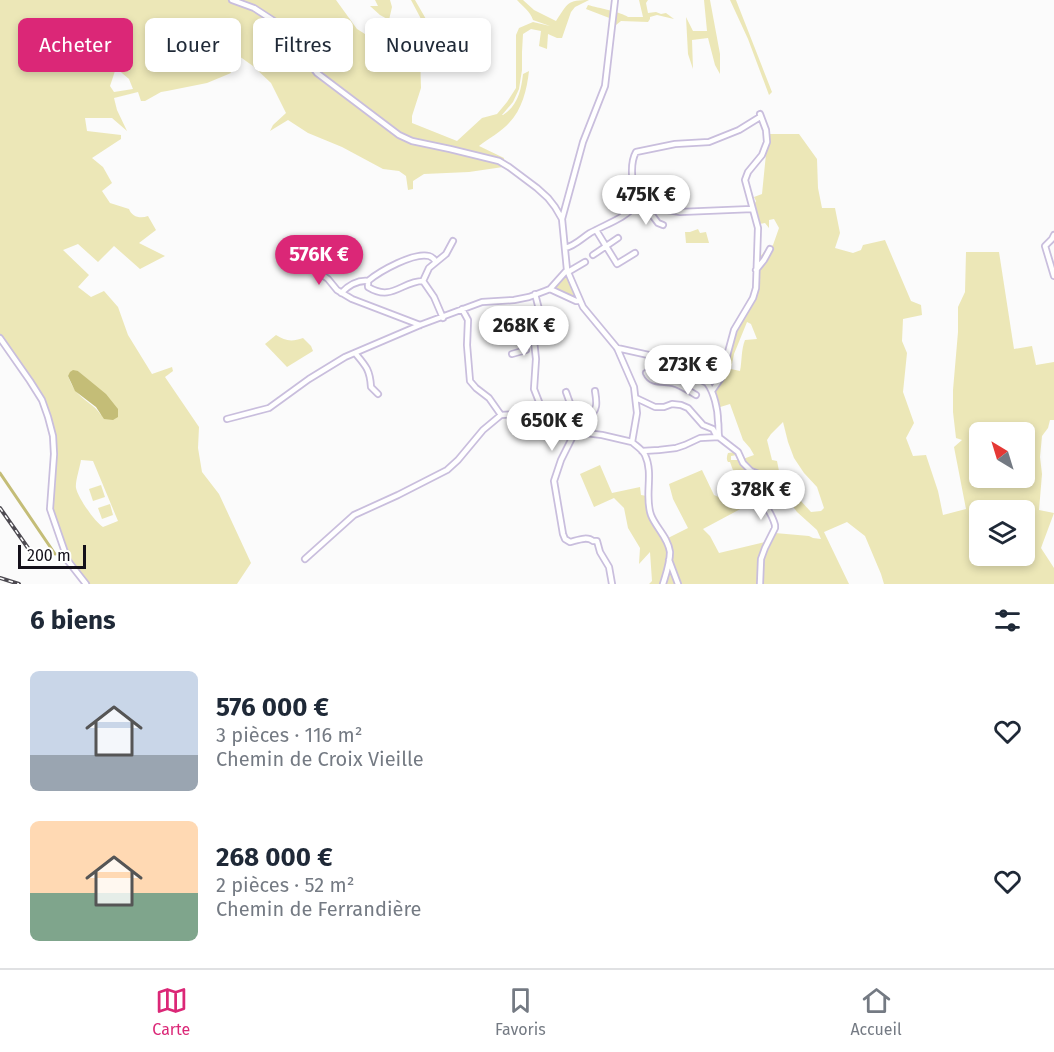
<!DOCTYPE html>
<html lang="fr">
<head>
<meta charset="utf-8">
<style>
  :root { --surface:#fff; --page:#f2f2f3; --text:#1f2937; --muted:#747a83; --line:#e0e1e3; --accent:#db2777 }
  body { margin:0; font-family:"Fira Sans",sans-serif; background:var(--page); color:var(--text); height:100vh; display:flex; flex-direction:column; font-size:22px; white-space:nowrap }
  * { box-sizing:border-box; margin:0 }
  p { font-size:20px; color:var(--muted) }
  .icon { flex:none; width:33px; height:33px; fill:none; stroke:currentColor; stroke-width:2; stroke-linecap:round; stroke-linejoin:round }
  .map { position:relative; height:584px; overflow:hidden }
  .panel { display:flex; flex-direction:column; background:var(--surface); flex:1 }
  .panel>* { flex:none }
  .top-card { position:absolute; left:18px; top:18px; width:600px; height:54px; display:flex; gap:12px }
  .needle { width:39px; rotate:322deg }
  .fabs { position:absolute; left:969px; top:422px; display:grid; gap:12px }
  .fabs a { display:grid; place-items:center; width:66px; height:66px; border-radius:9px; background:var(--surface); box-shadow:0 3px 9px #0003; font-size:30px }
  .scale { position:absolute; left:18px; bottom:15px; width:68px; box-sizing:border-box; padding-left:6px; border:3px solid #14101a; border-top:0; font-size:16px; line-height:21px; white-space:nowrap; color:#14101a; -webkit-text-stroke:4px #fff; paint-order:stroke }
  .price { position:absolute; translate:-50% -51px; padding:0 14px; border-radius:21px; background:#fff; color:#222; font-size:20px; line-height:39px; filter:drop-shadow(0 2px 3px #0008) }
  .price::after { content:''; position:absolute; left:50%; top:36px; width:18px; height:14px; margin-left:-9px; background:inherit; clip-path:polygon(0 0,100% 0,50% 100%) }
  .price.current { background:var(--accent); color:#fff }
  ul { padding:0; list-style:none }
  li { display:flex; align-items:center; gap:18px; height:150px; padding:0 30px }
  li span { display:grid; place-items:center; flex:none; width:168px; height:120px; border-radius:9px; color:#555 }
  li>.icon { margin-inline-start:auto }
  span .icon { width:72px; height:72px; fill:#fffc; stroke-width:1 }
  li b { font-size:26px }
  h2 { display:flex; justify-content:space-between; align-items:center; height:72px; padding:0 30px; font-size:26px }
  .pill { padding:0 21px; border-radius:9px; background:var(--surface); box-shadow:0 3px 9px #0003; font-size:21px; line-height:54px }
  .pill.current { background:var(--accent); color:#fff }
  .dock { display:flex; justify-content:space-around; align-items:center; height:84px; border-top:2px solid var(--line); background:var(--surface); font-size:16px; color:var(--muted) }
  .dock a { display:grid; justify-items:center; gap:3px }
  .dock .current { color:var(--accent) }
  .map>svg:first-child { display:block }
  .green { fill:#ece7b7; fill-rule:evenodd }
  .water { fill:#c4bd77 }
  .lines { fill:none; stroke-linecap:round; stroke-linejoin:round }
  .canal { stroke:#c4bd77; stroke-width:3 }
  .minor-casing { stroke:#c9bedd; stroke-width:8 }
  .minor { stroke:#fff; stroke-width:4.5 }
  .rail-casing { stroke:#4e4b52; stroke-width:4 }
  .rail { stroke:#fff; stroke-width:1.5; stroke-dasharray:4.5; stroke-linecap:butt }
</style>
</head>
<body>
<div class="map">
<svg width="1054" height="584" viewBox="0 0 1054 584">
  <rect width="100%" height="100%" fill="#fbfbfb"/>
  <path class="green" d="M0 0H336L357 29 373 39 389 36 403 37 406 46 420 52 421 88 412 116V123L457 141 482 118 497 114 507 102 516 88V35L519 28 533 22 550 26 533 20C530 11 523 7 517 0H523L534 10 556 21C568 3 567 0 589 0L575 7 571 12 562 38H557L548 34 547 49 539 46 541 31 531 29 523 34 522 52V70L519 89 513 102 502 115H503C518 105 521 91 523 74L529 71C527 89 522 110 509 123 502 131 488 139 479 146L504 158 503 167 469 172 424 174 413 181V189L408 190 406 176 399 171 383 169 342 147 308 133 288 120 270 131 273 125 286 113 271 83 253 66 239 56 228 65 231 73 207 83 167 91 161 92 145 101H141L138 92 114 98 117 110 127 131 112 118H85L87 131 121 135V139L92 158 103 167 112 183 102 191 110 203 129 209C132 217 140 219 148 216L156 230 139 243 165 256 140 269 114 246 98 262 78 244 63 250 89 275 78 287 91 297 104 291 118 307 128 335 152 374 172 367 173 371 165 377 199 427 198 448 202 472 219 494 251 563 237 584H88L73 565 52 510 56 479 53 437 44 398 0 334ZM116 68 129 79 133 89 114 92 110 86ZM78 371 95 386 101 415C94 404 82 400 75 390 72 386 70 381 68 376ZM81 460 93 461 118 521 103 527C95 522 78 498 76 488 75 482 80 467 81 460Z
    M375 0H390L392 7 389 20 380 15 370 6H378Z
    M411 0H415L434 33 429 34Z
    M639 0H648L646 3 648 13 656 12 661 14 666 13 674 19 657 15 650 17V19L648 22 621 21 616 25 612 19 586 9 588 5C598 8 621 12 628 17H643Z
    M704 0H710L720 54V74L715 65 708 38 692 40 693 69 688 54 686 17 693 31H707Z
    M730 0H736L772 92 769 95 748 39Z
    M768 134H799L817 159 818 188 822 208H835L840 233 835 248 853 253 861 250 863 245 885 240 911 301 921 305 922 315 903 319 902 341 907 353 903 392 914 423 906 438 913 456 926 455 938 491 943 515 966 509 954 447 962 440 956 438 953 412V390L958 332V307L965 292 966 252H999L1014 349 1032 346 1036 365 1054 362V420H1050L1048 428 1042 436 1040 457 1042 474 1039 510 1054 513 1041 548 1054 568V584H884L881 574 865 536 847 522 824 532 849 584H666L671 558 668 559 661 584H649L652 581 650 552 639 564 640 548 628 528 624 508 614 498 594 507 580 474 600 465 612 493 640 487 641 495 647 496 653 517 668 538 688 528 673 499 669 484 702 470 714 495 721 498 737 489 746 506 703 529 710 536 719 553 769 541 775 533 809 536 813 538 821 539 817 530 797 512 780 489 778 482C775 480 773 477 769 476 759 471 749 471 743 459L754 455 750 448 743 440 730 404 717 408 713 391 721 380 735 328 755 292 759 258 764 252 773 245 779 228 774 219 769 220V228L765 223 759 224 752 209 756 201 754 197 762 194ZM747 322 751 324 757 339 745 340C741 350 742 361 740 371L731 369 734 354ZM783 422 788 442 794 458 804 473 817 487 824 508 821 511 811 512 800 500 795 488 785 481 779 471 777 461 772 460 767 440 771 434ZM980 432H1024V477H980ZM980 510H1024V555H980Z
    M698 229 700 233 706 232 709 243H686L685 232H690Z
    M567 272 578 298 574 300 560 291 553 288Z
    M276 335C285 341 292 342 303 338L311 346 313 351 287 367 265 344Z
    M736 452 737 455 731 456V460H739L742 466 747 470 734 473 730 462H728C726 459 727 456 728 453Z
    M101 485 105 497 93 501 89 489Z
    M110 504 113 515 102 519 98 508Z"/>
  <path class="water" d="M73 370 78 371 106 394 118 409V417L113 420 104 419 96 407 75 391 68 376 70 372Z"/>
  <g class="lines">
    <path class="canal" d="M0 473 55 554"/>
    <g class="minor-casing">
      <path id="minor" d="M232 0 254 8 274 21 292 40 317 73 399 135 412 141 450 149 499 161 509 167 537 188 548 198 555 207 562 219 567 270 583 307 617 348 634 387 637 413 632 442
        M636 205C634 189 628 166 636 152L675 144 709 142 739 130 760 117
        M636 205 680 212 752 209
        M646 207 658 223 663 225
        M562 219 583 142 605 86 615 0
        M596 230 617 264 635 253
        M1054 235 1052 239 1045 246 1054 276
        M565 248C575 246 582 238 590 233 606 224 624 219 636 205
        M593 255 618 238
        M304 265 321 274 328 279 337 290 352 299 420 325
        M756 270 764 260 770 249
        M568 272 585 262
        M368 281V287C392 302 402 281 423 281
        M550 289 576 301H580
        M341 293C348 286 358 280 368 281 380 271 414 252 429 256 433 257 434 259 436 262
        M535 294 540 313 533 332 536 359 534 389 543 412
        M462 309 468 320 467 345 470 381 476 388 489 398 501 415
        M443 318 434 297 423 281 429 268 446 254 453 241
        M0 338 30 381 42 400 48 417 53 436 54 454 50 509 68 561 86 584
        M617 348 653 356 707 383C714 392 718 410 718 421 719 427 718 431 719 436
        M355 353C366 366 370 370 371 387L378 394
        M512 354 526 350
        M646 373C651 384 662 381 673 383 681 385 689 391 696 395
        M712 391 721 378 734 330 753 298 756 288 758 228 745 180 748 172 762 155 767 142 766 130 760 114
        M566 392C572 408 571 412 588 418
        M636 398 655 407H664L672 404 681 405 688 408 703 425 713 429 716 435 738 452 743 463 751 471 769 478 775 482 778 486 779 496 778 501
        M501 415 518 414 533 418 543 412H546L570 429 577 432 602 435 632 442
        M227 419 269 408 309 379 345 357 420 325 482 302 514 300 529 297 545 291 550 289 567 270
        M577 432 572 438 561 460 554 481 563 534 565 539 570 542C578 540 587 536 593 541H597L600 552 609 567 612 584
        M586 433 588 418C598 410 597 403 595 391
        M632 442C636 446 642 449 645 455 654 474 644 496 651 515 656 528 668 537 670 552 670 563 666 574 663 584
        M642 451 659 450 676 448 685 445 700 438 719 437
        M751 471 749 472C753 492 770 506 775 525V528L765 548 761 559 760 584
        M305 559 354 515 398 495 447 470 458 460 483 430 501 415
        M669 560 678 584"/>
    </g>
    <use href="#minor" class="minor"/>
    <g class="rail-casing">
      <path id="rail" d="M0 508 35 558
        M0 578 19 584"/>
    </g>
    <use href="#rail" class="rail"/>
  </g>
</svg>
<div class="fabs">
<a><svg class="needle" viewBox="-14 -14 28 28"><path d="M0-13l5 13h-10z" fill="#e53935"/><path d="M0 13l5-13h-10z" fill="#747a83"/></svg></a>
<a><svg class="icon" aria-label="layers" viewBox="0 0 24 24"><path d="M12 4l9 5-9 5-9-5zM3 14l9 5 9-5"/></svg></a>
</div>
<div class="scale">200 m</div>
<b class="price" style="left:646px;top:226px">475K €</b>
<b class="price current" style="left:319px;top:286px">576K €</b>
<b class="price" style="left:524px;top:357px">268K €</b>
<b class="price" style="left:688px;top:396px">273K €</b>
<b class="price" style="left:552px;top:452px">650K €</b>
<b class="price" style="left:761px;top:521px">378K €</b>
<div class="top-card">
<a class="pill current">Acheter</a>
<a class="pill">Louer</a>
<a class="pill">Filtres</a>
<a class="pill">Nouveau</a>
</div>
</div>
<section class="panel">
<h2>6 biens<svg class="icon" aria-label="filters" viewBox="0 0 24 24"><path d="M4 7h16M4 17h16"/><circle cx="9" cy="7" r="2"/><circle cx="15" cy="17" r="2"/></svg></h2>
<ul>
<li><span style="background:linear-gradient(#c9d6e8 70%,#9aa5b1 0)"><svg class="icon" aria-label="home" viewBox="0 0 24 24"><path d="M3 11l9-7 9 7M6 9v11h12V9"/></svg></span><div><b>576 000 €</b><p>3 pièces · 116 m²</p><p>Chemin de Croix Vieille</p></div><svg class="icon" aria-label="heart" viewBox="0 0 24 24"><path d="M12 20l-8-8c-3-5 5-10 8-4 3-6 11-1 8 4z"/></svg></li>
<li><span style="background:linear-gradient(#ffd9b3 60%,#7fa58c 0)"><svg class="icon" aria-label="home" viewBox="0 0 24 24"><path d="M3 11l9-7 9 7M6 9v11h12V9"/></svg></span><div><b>268 000 €</b><p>2 pièces · 52 m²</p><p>Chemin de Ferrandière</p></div><svg class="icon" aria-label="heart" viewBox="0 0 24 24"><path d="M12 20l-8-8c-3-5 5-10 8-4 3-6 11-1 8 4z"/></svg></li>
</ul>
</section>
<nav class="dock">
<a class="current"><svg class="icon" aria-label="map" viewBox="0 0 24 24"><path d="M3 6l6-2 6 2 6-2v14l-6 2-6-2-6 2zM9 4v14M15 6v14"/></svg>Carte</a>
<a><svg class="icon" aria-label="saved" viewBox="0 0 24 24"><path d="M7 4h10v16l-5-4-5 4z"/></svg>Favoris</a>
<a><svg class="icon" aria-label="home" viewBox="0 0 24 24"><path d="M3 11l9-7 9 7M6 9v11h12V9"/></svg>Accueil</a>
</nav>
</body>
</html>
